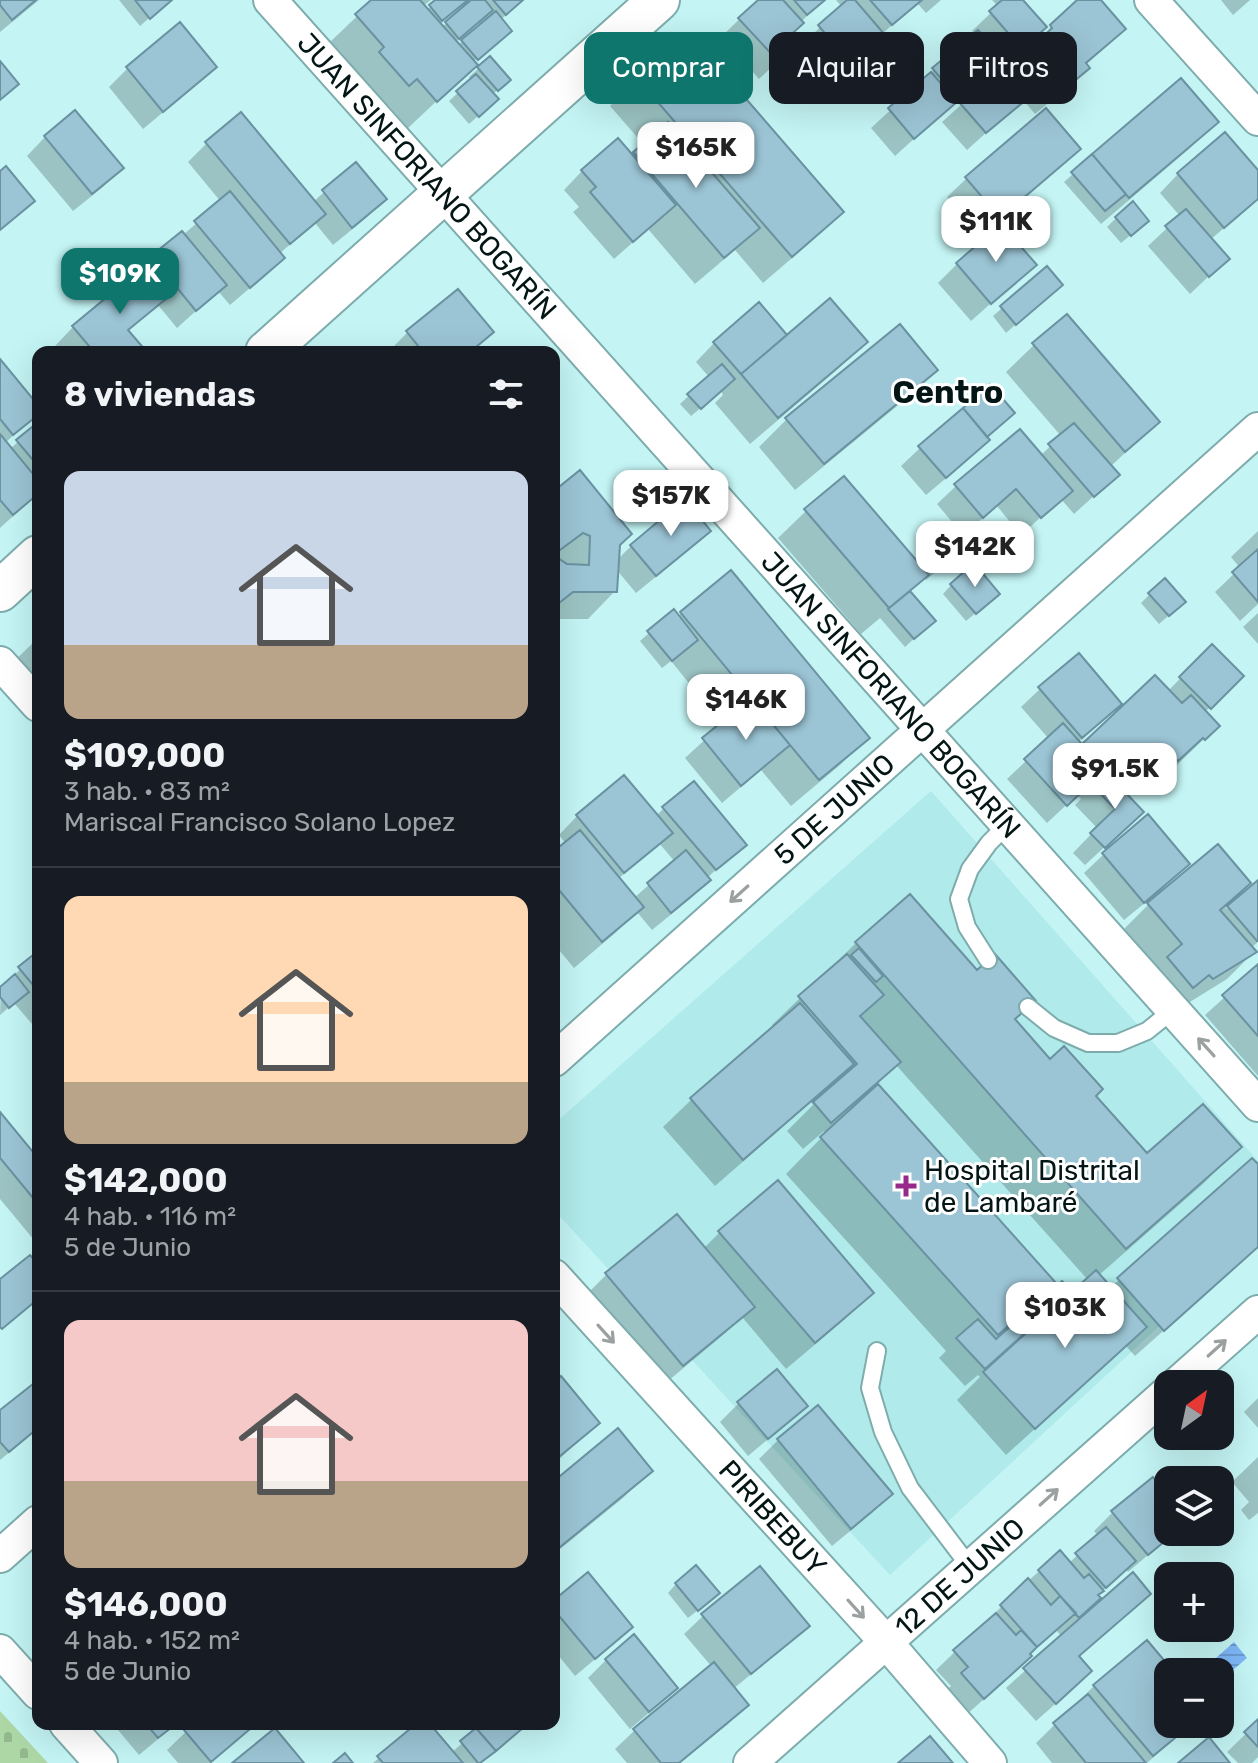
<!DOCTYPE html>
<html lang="es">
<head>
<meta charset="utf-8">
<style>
  :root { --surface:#171b24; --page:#20242c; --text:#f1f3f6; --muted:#9ea1a6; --line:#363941; --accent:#0f766e }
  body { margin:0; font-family:Rubik,sans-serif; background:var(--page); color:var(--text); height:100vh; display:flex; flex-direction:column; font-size:30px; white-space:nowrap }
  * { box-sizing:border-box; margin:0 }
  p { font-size:26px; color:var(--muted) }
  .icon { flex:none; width:44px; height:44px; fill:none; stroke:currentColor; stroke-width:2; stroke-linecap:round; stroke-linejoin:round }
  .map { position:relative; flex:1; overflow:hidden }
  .sheet { position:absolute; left:32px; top:346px; width:528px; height:1384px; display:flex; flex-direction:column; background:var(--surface); border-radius:16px; box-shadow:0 8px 32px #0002 }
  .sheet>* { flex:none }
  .hud { position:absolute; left:584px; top:32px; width:554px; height:72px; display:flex; gap:16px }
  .needle { width:52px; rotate:33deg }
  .tools { position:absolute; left:1154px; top:1370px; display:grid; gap:16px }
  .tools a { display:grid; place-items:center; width:80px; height:80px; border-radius:16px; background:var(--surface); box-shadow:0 8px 32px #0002; font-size:40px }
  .price { position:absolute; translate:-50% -68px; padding:0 18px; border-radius:16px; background:#fff; color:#222; font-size:26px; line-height:52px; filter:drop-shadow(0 2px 4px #0008) }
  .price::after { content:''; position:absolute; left:50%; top:48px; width:24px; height:18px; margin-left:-12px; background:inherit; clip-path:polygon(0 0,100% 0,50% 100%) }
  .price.active { background:var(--accent); color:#fff }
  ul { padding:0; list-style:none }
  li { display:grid; align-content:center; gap:16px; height:424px; padding:0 32px }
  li+li { border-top:2px solid var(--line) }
  li span { display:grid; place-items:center; height:248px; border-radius:16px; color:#555 }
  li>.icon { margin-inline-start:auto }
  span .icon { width:144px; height:144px; fill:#fffc; stroke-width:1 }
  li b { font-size:34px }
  h2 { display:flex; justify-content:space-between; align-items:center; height:96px; padding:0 32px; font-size:34px }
  .tag { padding:0 28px; border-radius:16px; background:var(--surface); box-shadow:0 8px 32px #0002; font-size:28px; line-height:72px }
  .tag.active { background:var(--accent); color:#fff }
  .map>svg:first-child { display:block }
  .built { fill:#b0eaea }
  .cemetery { fill:url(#cemetery-stones) }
  .water { fill:url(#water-rules) }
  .shadow { fill:#0003; fill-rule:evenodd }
  .building { fill:#9bc4d4; stroke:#6a92a1; stroke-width:2; fill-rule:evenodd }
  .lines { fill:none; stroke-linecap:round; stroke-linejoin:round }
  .service-casing { stroke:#7eacac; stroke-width:20 }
  .minor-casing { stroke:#7eacac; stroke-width:36 }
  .tertiary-casing { stroke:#7eacac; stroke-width:44 }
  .service { stroke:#fff; stroke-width:16 }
  .minor { stroke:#fff; stroke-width:32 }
  .tertiary { stroke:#fff; stroke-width:40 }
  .oneway { stroke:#9ba1a1 }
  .poi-dot { fill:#96298a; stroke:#fff; stroke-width:3 }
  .labels { text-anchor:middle; stroke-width:6; stroke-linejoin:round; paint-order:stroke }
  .street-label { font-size:28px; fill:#041515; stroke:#fff }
  .poi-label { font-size:28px; fill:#041515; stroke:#fff; text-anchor:start }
  .quarter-label { font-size:32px; font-weight:bold; fill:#041515; stroke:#fff }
</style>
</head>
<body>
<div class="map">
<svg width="1258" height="1763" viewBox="0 0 1258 1763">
  <defs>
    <pattern id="cemetery-stones" width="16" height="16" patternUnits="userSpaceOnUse" patternTransform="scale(2)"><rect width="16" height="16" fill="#add8a6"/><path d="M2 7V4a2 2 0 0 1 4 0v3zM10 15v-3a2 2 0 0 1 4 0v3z" fill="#93b88e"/></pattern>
    <pattern id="water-rules" width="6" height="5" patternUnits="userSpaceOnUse" patternTransform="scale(2)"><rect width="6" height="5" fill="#7db7f5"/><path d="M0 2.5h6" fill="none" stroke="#6a9cd1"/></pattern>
  </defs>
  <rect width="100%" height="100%" fill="#c4f4f4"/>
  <path class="built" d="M931 791 1258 1161V1235L890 1575 554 1210V1124Z"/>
  <path class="cemetery" d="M0 1711 48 1763H0Z"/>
  <path class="water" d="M1234 1642 1247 1658 1220 1681V1672H1200Z"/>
  <path class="shadow" d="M0 0H39L0 32Z
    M119 0H170L140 26Z
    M374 0H431L423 6 427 10 438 0H466L438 24 442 27 474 0H524L500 20V40L473 62 475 65 408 128 388 105 381 112 329 43ZM478 22 481 26 458 45 455 42Z
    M759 0H822L784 40 792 48 759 79 721 37Z
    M836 0H941L926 13 917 3 882 34 900 56 849 102 801 45 842 7Z
    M992 0H1020L1044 27 1002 66 999 62 895 156 871 128 934 70 975 34 972 31 998 6Z
    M1080 0H1098L1123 29 1085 64 1088 68 1069 86 1035 114 1003 76Z
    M1221 0H1250L1233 15Z
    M180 25 215 67 196 85 143 129 109 87 127 69Z
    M490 58 508 80 492 95 487 108 469 124 449 101 472 80 469 77Z
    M994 75 1018 104 967 150 942 122Z
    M637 78 717 91 841 212 813 240 763 283 735 250 695 284 648 229 614 259 573 212 579 207 564 190 582 171 631 157 644 145 610 106Z
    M1046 111 1060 167 980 235 947 197 966 179Z
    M1216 122 1189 149 1101 224 1064 182 1073 174Z
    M1225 134 1258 173V199L1210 240 1227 259 1190 294 1148 246 1180 216 1160 193 1178 174Z
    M45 137 121 168 103 187 73 211 27 156Z
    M207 143 313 202 355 165 384 199 366 218 333 245 315 223 279 254 283 258 264 276 230 305 218 291 177 328 158 305 127 332 144 352H60L55 346 73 327 134 276 152 257 183 235 221 202 188 162Z
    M1116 218 1138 229 1121 243 1107 227Z
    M1001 227 1034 265 971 321 938 283 957 264Z
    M458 291 491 332 471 352H388L407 333Z
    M1051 294 1006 333 993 316 1002 308Z
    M865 342 838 369 750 444 715 403 723 395 721 391 691 416 680 404 709 377 696 362 714 343Z
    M1034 345 1158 422 1110 467 1117 475 1074 514 1061 499 1021 535 997 506 963 535 937 504 956 486 1019 431 1040 456 1061 436 1006 372Z
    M0 362 38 408V413L5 443 10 449 38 424V497L34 500 32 499 0 528Z
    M935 370 908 397 795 490 759 447 787 419Z
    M985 437 988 440 969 459 926 495 901 466 920 448Z
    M554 494 618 546 617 560 631 546 708 531 690 549 636 593 616 569 615 591 588 619H554Z
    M806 511 919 567 926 560 952 558 926 580 924 577 909 592 933 621 905 647 880 618 861 634 778 538Z
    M1258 531V604L1240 621 1215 592 1240 568 1231 557Z
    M731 573 867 738 840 765 791 806 761 770 722 803 685 758 722 724 671 661 662 668 640 641 649 633 677 617Z
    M951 585 989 602 966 621 943 594Z
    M1150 594 1174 611 1159 624 1141 603Z
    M1258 613V644L1243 627Z
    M38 638V703L8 667Z
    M1212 646 1241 676 1204 713 1217 726 1176 766 1174 764 1149 787 1139 777 1123 792V830L1085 865 1073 853 1097 828 1075 805 1081 799 1077 795 1047 823 1007 779 1049 739 1021 707 1040 689 1120 704 1078 742 1082 747 1155 678 1168 691Z
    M664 808 744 844 707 878 709 880 690 899 652 930 637 912 614 934 574 968 554 944V854L566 844 559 835 577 816H656ZM659 843 675 862 634 898 618 879Z
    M1148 817 1187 864 1162 889 1164 891 1248 883 1225 906 1227 909 1258 882V942L1251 948 1254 952 1227 979 1185 1005 1121 932 1154 899 1152 897 1124 920 1084 873 1103 855Z
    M909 896 1013 1021 1050 1061 1093 1096 1147 1156 1239 1147 1204 1183 1098 1276 1109 1289 1252 1160 1258 1167V1247L1135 1356 1126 1346 1006 1455 957 1400 980 1377 978 1375 965 1386 939 1358 946 1351 786 1174 826 1133 824 1131 803 1149 787 1131 813 1105 811 1102 715 1186 663 1127 691 1100 774 1028 772 1025 800 998 856 943ZM896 1065 1088 1280 1062 1304 1059 1301 1026 1315 1024 1313 1054 1283 876 1085Z
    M38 953V1019L32 1024 14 1003 0 1015 1 987Z
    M1258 967V1076L1205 1015Z
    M0 1115 38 1161V1237L34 1240 0 1199Z
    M720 1232 872 1293 844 1320 786 1369 742 1317 724 1334 655 1392 579 1302 607 1274 703 1249Z
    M38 1382V1429L0 1460V1413Z
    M554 1384 598 1423 554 1464Z
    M1258 1398V1428L1244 1412Z
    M739 1403 805 1406 786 1424 748 1456 720 1422Z
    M818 1408 890 1494 872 1513 832 1546 759 1459 778 1440Z
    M1258 1457V1513L1249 1520 1241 1510 1249 1502 1232 1482Z
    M651 1470 623 1498 554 1554V1483Z
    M1168 1499V1532H1175L1128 1572 1126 1569 1097 1596 1102 1602 1149 1594 1078 1658 1071 1690 1036 1721 1006 1688 1062 1637 1056 1630 1028 1655 1011 1675 965 1716 944 1693 951 1686 936 1670 1028 1581 1060 1553 1069 1563 1098 1536 1094 1531 1113 1512Z
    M676 1584 708 1602 688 1618 668 1593Z
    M554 1602 630 1627 612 1645 575 1676 554 1650Z
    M703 1616 807 1625 788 1644 733 1689 746 1705 728 1724 680 1763H627L615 1749 634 1731 712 1667 684 1634Z
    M1147 1643 1171 1672H1168V1724H1191L1147 1763H1052L1036 1743 1094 1686Z
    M606 1660 676 1688 657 1706 630 1729 588 1678Z
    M1258 1722V1757L1252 1763H1238L1227 1752Z
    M113 1724H176L139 1755Z
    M194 1724H254L210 1763H178L167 1750Z
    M419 1724H428L451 1753 484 1724H527L479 1763H373Z"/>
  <path class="building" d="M0 0H36L12 20 0 5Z
    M135 0H172L150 19Z
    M371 0H420L478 65 437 102 417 79 409 86 379 52 384 47 355 14Z
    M435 0H468L442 21 429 5Z
    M471 0H485L493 10 459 39 445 22Z
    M493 0H523L506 15Z
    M758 0H783L804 23 786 39 795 48 779 62 738 18Z
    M794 0H825L807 15Z
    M847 0H855L903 56 868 85 818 25Z
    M870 0H922L892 25Z
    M1002 0H1023L1047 27 1022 49 989 11Z
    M1077 0H1101L1126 29 1086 63 1090 68 1055 97 1021 57 1052 28 1050 25Z
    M496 11 512 31 478 60 461 40Z
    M180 22 217 67 163 112 126 67Z
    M978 30 1004 60 959 99 932 68Z
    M677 42 717 88 728 78 844 212 792 257 636 77Z
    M490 56 511 80 498 91 477 67Z
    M0 61 19 84 0 100Z
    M931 72 957 102 914 139 888 108Z
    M994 72 1021 104 986 133 959 102Z
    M476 74 499 99 479 117 456 91Z
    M1181 78 1219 122 1129 198 1092 154Z
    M1046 108 1081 149 1000 218 965 177Z
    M75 110 124 168 92 194 44 136Z
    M241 112 326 214 290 244 205 142Z
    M668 122 760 228 724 258 633 152Z
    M1225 132 1258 170V199L1224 228 1177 173Z
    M618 138 676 205 633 242 590 192 596 187 581 170Z
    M1092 154 1126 194 1105 211 1071 172Z
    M356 162 387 199 352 228 322 190Z
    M6 166 35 201 0 230V171Z
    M230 191 285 258 250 288 194 221Z
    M1133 201 1149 221 1131 236 1115 217Z
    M1186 209 1230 259 1209 277 1165 226Z
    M1001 224 1037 265 991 304 956 263Z
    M182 231 227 285 196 311 151 256Z
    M1047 266 1063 285 1016 325 1000 306Z
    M142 268 167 298 128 330 147 352H94L72 326Z
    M458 289 494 332 470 352H423L406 331Z
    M830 298 868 342 778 418 741 374Z
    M759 302 787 335 741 374 713 342Z
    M1067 314 1160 422 1125 452 1032 343Z
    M900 324 938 370 824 464 785 418Z
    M0 359 38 405V415L13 435 0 419Z
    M722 364 735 379 701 409 687 394Z
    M990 384 1015 413 987 437 963 408Z
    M963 408 990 440 946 478 918 446Z
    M38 422V466L16 440Z
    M1074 423 1120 475 1094 497 1048 444Z
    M1020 429 1073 491 1041 518 1016 489 983 518 954 484Z
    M0 434 38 480V494L13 515 0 500Z
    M580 470 632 534 620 545 617 592H573L554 607V491ZM583 533 590 536 589 565 567 564 558 558 556 553Z
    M844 476 929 575 889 608 804 509Z
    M685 499 711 531 656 576 630 545Z
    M952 536 964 549 936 572 924 559Z
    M1258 549V602L1232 572Z
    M974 563 1000 594 976 614 950 584Z
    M731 570 870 738 819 780 680 612Z
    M1165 578 1186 602 1169 616 1148 593Z
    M910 591 936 621 914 639 888 609Z
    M674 609 698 640 672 661 647 631Z
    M1212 644 1244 676 1211 709 1179 677Z
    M1079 653 1122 704 1082 738 1038 687Z
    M1155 675 1182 703 1191 695 1220 726 1205 740 1203 738 1178 761 1168 751 1126 790 1082 744Z
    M751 698 790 745 741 786 702 738Z
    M1063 723 1105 770 1067 806 1024 759Z
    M1106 772 1144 812 1105 848 1090 833 1115 809 1092 785Z
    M624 775 673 833 624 873 576 815Z
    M694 781 747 845 716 870 662 807Z
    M1148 814 1190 864 1144 903 1102 853Z
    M580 830 644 907 602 942 554 884V851Z
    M1218 844 1251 883 1220 910 1257 952 1213 979 1209 975 1193 988 1167 957 1182 944 1147 903Z
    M686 850 711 880 671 913 647 883Z
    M1258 880V941H1257L1227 906Z
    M910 894 977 970 995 954 1036 1001 1015 1019 1050 1059 1064 1046 1103 1089 1096 1096 1147 1153 1203 1104 1242 1147 1126 1249 855 942Z
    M859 948 883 976 876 982 851 955Z
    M38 951V991L18 967Z
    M847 954 884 995 860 1016 901 1062 831 1123 813 1102 857 1064 798 996Z
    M1258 964V1036L1222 995Z
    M15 974 29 992 9 1008 0 997V987Z
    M800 1003 854 1064 743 1160 690 1098Z
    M878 1084 1056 1283 998 1335 820 1137Z
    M0 1112 38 1158V1204L0 1158Z
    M1252 1158 1258 1164V1247L1164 1331 1117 1278Z
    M778 1180 874 1293 815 1343 718 1231Z
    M677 1214 755 1307 683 1366 605 1273Z
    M30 1255 38 1264V1299L2 1329 0 1327V1279Z
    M1096 1270 1147 1327 1035 1429 983 1372Z
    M1062 1281 1072 1291 985 1369 956 1338 978 1319 996 1339Z
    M777 1369 808 1406 768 1439 737 1402Z
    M561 1376 600 1423 554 1461V1382Z
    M38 1380V1428L9 1452 0 1442V1410Z
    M818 1405 893 1494 851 1529 777 1439Z
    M618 1428 653 1471 554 1552V1481Z
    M1153 1477 1168 1496V1532H1176L1148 1555 1111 1511Z
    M1106 1527 1136 1561 1106 1588 1075 1553Z
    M1060 1550 1084 1578 1089 1574 1104 1591 1098 1595 1101 1598 1079 1618 1038 1570Z
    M696 1565 720 1593 698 1611 675 1583Z
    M760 1566 810 1626 751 1674 701 1614Z
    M588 1572 633 1627 595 1659 554 1610V1600Z
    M1133 1572 1151 1594 1079 1656 1092 1671 1056 1704 1023 1668Z
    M1028 1578 1051 1605 1060 1596 1076 1613 1037 1647 1000 1605Z
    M996 1613 1016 1635 1021 1630 1037 1647 1030 1654 1032 1656 984 1699 961 1673 968 1667 953 1650Z
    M634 1634 678 1688 649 1712 605 1659Z
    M1147 1640 1174 1672H1168V1724H1192L1153 1756 1093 1685Z
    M714 1662 749 1705 679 1763H661L633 1729Z
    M1088 1694 1146 1763H1086L1053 1723Z
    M1258 1719V1747L1244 1732Z
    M146 1724H176L158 1738Z
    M191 1724H256L211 1762 184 1730Z
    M416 1724H430L463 1763H383L377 1756Z
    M481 1724H522L524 1727 496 1751 476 1728Z
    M275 1728 304 1763H232Z
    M476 1728 496 1751 480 1763H478L460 1741Z
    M930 1736 953 1763H898Z
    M1209 1737 1230 1763H1178Z
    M345 1753 353 1763H333Z"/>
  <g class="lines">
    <g class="service-casing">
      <path id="service" d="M988 960 967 927 959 899 970 869 989 843 1007 825
        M1028 1007 1054 1028 1088 1043H1118L1147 1031 1173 1010
        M877 1351 870 1388 883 1432 910 1488 970 1567"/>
    </g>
    <g class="minor-casing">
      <g id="minor">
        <path id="s1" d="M270 0 1258 1105"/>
        <path d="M1151 0 1258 119"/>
        <path d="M0 663 38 705"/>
        <path id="s2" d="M554 1060 1258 429"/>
        <path id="s3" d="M554 1276 886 1642 990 1763"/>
        <path d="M1177 1384 1258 1312"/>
        <path d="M0 1556 38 1522"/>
        <path d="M0 1651 38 1693"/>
        <path d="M66 1724 101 1763"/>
        <path id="s4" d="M750 1763 1168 1392"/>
      </g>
    </g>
    <g class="tertiary-casing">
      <path id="tertiary" d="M266 352 659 0
        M0 591 38 556"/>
    </g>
    <use href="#service" class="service"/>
    <use href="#minor" class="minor"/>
    <use href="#tertiary" class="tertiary"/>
  </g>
  <defs><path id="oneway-shaft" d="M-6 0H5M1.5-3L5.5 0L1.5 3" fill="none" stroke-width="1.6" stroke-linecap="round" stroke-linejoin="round" transform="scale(2)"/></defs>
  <g class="oneway">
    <use href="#oneway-shaft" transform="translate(739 894) rotate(138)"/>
    <use href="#oneway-shaft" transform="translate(1206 1047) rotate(-132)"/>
    <use href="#oneway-shaft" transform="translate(606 1334) rotate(48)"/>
    <use href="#oneway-shaft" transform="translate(1217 1348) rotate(-42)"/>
    <use href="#oneway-shaft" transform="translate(1049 1497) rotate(-42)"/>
    <use href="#oneway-shaft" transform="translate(856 1609) rotate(48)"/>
  </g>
  <path class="poi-dot" d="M902 1174h8v8h8v8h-8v8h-8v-8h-8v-8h8z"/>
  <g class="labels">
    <g class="street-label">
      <text dy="10" stroke="none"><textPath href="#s1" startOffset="236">JUAN SINFORIANO BOGARÍN</textPath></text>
      <text dy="10" stroke="none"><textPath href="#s1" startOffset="932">JUAN SINFORIANO BOGARÍN</textPath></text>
      <text dy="10" stroke="none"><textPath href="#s2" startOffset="376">5 DE JUNIO</textPath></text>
      <text dy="10" stroke="none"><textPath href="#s3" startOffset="326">PIRIBEBUY</textPath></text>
      <text dy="10" stroke="none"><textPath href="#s4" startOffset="280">12 DE JUNIO</textPath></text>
    </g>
    <g class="poi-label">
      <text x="924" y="1180">Hospital Distrital<tspan x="924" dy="32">de Lambaré</tspan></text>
    </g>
    <g class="quarter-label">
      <text x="948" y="403">Centro</text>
    </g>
  </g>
</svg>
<div class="tools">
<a><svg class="needle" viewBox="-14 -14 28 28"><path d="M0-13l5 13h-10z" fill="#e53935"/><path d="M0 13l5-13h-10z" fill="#9ea1a6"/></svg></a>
<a><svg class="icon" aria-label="layers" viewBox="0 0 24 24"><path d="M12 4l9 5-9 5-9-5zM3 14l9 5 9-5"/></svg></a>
<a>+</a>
<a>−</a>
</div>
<b class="price" style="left:696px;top:190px">$165K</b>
<b class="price" style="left:996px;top:264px">$111K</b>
<b class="price active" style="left:120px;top:316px">$109K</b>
<b class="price" style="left:671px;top:538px">$157K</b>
<b class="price" style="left:975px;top:589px">$142K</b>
<b class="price" style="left:746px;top:742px">$146K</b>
<b class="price" style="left:1115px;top:811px">$91.5K</b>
<b class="price" style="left:1065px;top:1350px">$103K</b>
<div class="hud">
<a class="tag active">Comprar</a>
<a class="tag">Alquilar</a>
<a class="tag">Filtros</a>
</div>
<section class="sheet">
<h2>8 viviendas<svg class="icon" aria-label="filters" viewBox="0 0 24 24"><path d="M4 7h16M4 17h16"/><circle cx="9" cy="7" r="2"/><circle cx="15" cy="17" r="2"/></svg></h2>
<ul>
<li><span style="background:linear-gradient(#c9d6e8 70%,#b9a48a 0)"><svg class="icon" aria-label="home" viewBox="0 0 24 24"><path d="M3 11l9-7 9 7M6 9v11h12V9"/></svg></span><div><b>$109,000</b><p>3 hab. · 83 m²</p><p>Mariscal Francisco Solano Lopez</p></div></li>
<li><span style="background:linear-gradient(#ffd9b3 75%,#b9a48a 0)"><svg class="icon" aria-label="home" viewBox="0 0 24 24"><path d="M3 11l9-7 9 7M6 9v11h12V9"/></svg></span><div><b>$142,000</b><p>4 hab. · 116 m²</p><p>5 de Junio</p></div></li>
<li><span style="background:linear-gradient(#f6c9c9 65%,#b9a48a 0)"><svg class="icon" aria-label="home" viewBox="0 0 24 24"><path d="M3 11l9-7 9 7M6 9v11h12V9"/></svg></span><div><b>$146,000</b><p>4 hab. · 152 m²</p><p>5 de Junio</p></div></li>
</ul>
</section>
</div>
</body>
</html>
